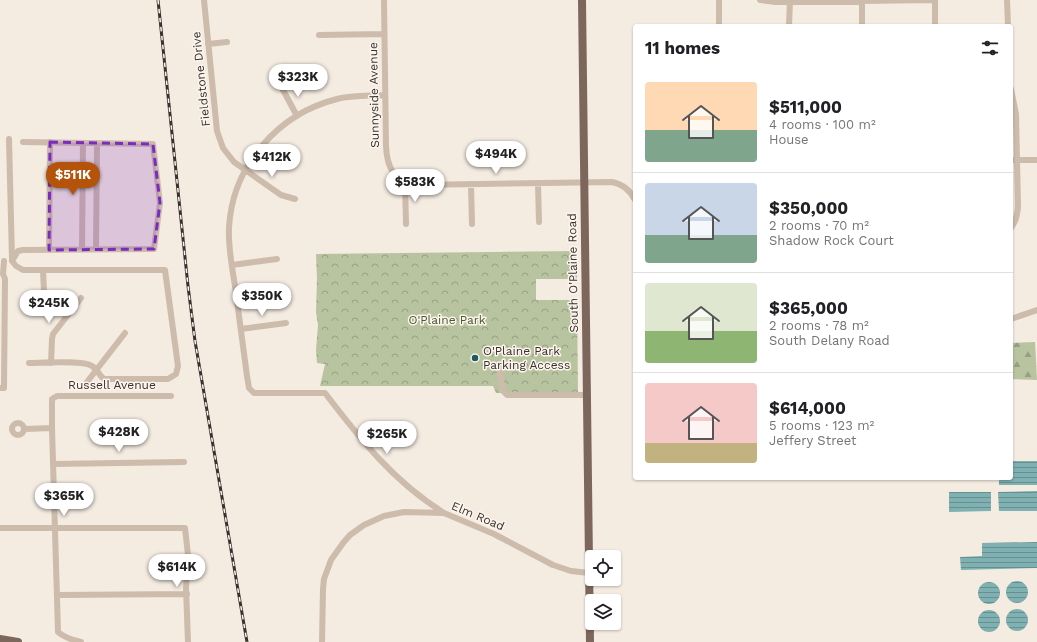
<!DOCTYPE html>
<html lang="en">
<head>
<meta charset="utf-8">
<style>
  :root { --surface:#fff; --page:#f6f6f6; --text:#202124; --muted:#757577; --line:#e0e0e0; --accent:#b45309 }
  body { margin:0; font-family:"Work Sans",sans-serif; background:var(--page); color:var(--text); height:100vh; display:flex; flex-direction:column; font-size:15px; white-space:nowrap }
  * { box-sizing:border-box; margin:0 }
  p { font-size:13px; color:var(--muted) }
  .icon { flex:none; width:22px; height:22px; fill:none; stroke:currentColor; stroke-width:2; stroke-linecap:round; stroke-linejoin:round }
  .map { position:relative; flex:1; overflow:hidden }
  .details { position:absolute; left:633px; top:24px; width:380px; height:456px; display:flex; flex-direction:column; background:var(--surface); border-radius:4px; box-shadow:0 1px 3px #0004 }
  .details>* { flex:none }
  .controls { position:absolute; left:585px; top:550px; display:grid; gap:8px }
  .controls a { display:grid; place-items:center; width:36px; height:36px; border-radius:4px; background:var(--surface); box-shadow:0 1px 3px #0004; font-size:20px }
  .price { position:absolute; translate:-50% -34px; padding:0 9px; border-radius:14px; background:#fff; color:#222; font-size:13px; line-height:26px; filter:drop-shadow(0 1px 2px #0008) }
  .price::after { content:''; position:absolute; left:50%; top:24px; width:12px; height:9px; margin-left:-6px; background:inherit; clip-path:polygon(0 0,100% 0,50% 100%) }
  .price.on { background:var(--accent); color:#fff }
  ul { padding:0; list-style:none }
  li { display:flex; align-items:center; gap:12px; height:100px; padding:0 12px }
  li+li { border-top:1px solid var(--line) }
  li span { display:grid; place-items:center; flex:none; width:112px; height:80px; border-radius:4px; color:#555 }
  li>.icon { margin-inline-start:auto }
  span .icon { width:48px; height:48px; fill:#fffc; stroke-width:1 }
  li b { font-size:17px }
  h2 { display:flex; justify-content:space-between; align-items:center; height:48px; padding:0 12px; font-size:17px }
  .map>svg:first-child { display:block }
  .forest { fill:url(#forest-firs) }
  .park { fill:url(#park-crowns) }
  .water { fill:url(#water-rules) }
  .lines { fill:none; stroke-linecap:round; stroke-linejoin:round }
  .minor { stroke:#cdbbac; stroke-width:6 }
  .major { stroke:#7d675c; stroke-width:8 }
  .rail-casing { stroke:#3b302b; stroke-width:3 }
  .rail { stroke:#fbf5ee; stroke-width:1.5; stroke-dasharray:4.5; stroke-linecap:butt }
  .marked { fill:#7b2cbf; fill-opacity:0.2; stroke:#7b2cbf; stroke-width:3; stroke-dasharray:8 5; stroke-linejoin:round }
  .poi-dot { fill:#1f5a5e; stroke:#fbf5ee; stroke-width:1.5 }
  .labels { text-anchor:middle; stroke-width:3; stroke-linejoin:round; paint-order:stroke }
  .street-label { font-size:12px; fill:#3b302b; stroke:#fbf5ee }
  .park-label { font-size:12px; fill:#4a5a2e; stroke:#fbf5ee }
  .poi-label { font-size:12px; fill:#3b302b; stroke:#fbf5ee; text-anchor:start }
</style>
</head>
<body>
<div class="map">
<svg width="1037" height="642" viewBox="0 0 1037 642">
  <defs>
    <pattern id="forest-firs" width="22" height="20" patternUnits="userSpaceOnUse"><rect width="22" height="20" fill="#b8c4a0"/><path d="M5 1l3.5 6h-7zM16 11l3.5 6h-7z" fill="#97a083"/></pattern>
    <pattern id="park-crowns" width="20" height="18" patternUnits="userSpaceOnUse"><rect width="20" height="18" fill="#b8c4a0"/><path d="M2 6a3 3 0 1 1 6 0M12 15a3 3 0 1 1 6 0" fill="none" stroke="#97a083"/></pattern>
    <pattern id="water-rules" width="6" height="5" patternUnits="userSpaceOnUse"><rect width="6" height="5" fill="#7fb0b2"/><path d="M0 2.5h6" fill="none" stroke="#699091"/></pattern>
  </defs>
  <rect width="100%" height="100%" fill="#f4ebe1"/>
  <path class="forest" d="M1035 342 1037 380 1011 379V343Z"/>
  <path class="park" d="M576 251 577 279H536V300H577L578 392 496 393 493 386H320L325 364 317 363 316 350 318 325 316 312 317 279 316 254Z"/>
  <path class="water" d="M1011 461H1037V485H999V478H1011Z
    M1037 491V511H999L998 492Z
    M949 492H991V511L949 512Z
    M1037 542V568L961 570 960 557 982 556V543Z
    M1006 592a11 11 0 1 1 22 0a11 11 0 1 1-22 0Z
    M978 593a11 11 0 1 1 22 0a11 11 0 1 1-22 0Z
    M1006 620a11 11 0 1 1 22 0a11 11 0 1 1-22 0Z
    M978 621a11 11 0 1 1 22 0a11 11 0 1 1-22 0Z"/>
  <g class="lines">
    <path class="minor" d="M204 0 217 131 223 148 234 162 281 195 295 199
      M384 0 386 146C387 169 394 180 417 185L612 182C623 184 630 190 635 200
      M760 0 775 2H790L932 0
      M935 0V26
      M1007 0 1008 26
      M719 26V0
      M789 26 790 0
      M862 26V0
      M319 35 384 34
      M208 44 227 42
      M282 88 297 116
      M1011 89 1016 114 1018 207C1017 216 1016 221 1011 228
      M385 95C369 96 352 95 337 99 277 114 232 167 229 228 228 247 232 267 235 286 239 316 243 346 247 376L249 388 254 393H325C361 440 393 481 444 513
      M9 139 12 259
      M1011 160H1037
      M405 182 406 224
      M471 184 472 224
      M538 184 539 222
      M82 249 83 143
      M96 249 97 143
      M49 250 50 142
      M12 261 16 266 23 270H165L178 366 176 374 168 379H104C98 375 98 369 92 366 83 360 41 363 29 363
      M12 261 18 251 23 250 154 249 160 203 153 144 23 142
      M232 265 277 259
      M43 270 44 291 70 312
      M1011 319 1037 310
      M241 329 286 323
      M51 363 52 339 53 334 81 298
      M498 364 503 391 507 395H587
      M87 382 125 333
      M0 388H4L5 279 3 274 4 261
      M12 429a6 6 0 1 1 12 0a6 6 0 1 1-12 0Z
      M25 429 52 428
      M53 464 184 462
      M0 528H185L188 555 186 588 188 642
      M57 595 187 594
      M81 642C72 640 65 638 58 632L52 428V399L57 396H171
      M322 642 323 589 324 579 331 560 343 543 350 535 364 525 384 516 404 512 444 513 494 534 553 565 571 571 589 573"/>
    <path class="major" d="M582 0 590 642
      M0 639 18 642"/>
    <g class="rail-casing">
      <path id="rail" d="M158 0 188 286 195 341 247 642"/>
    </g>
    <use href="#rail" class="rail"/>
  </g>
  <path class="marked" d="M50 142 153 144 160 203 154 249 49 250Z"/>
  <circle class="poi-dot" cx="475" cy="358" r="4"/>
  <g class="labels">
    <g class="street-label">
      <text transform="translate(201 79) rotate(-96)" y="4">Fieldstone Drive</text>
      <text transform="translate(374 95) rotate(-91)" y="4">Sunnyside Avenue</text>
      <text transform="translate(573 273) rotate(-91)" y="4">South O'Plaine Road</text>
      <text x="112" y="389">Russell Avenue</text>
      <text transform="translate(478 516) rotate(23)" y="4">Elm Road</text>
    </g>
    <g class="park-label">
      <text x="447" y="324">O'Plaine Park</text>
    </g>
    <g class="poi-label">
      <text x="483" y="355">O'Plaine Park<tspan x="483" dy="14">Parking Access</tspan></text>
    </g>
  </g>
</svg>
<div class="controls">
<a><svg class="icon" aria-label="locate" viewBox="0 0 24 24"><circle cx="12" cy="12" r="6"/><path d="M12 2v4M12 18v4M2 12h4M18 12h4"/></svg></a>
<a><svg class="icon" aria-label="layers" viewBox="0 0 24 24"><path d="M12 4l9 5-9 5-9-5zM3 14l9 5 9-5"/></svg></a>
</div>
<b class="price" style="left:298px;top:98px">$323K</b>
<b class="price" style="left:496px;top:175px">$494K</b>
<b class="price" style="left:272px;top:178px">$412K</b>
<b class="price on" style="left:73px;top:196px">$511K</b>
<b class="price" style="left:415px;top:203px">$583K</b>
<b class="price" style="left:262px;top:317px">$350K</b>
<b class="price" style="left:49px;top:324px">$245K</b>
<b class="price" style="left:119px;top:453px">$428K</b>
<b class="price" style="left:387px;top:455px">$265K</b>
<b class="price" style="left:64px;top:517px">$365K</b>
<b class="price" style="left:177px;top:588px">$614K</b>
<section class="details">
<h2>11 homes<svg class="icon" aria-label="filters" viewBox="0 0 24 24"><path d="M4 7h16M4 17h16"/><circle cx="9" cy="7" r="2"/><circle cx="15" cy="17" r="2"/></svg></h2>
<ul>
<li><span style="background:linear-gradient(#ffd9b3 60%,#7fa58c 0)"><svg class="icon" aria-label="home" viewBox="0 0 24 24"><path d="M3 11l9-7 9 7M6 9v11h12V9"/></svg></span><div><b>$511,000</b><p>4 rooms · 100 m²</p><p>House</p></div></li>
<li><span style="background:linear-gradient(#c9d6e8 65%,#7fa58c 0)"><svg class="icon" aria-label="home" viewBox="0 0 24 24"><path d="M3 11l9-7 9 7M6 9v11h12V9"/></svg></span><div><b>$350,000</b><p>2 rooms · 70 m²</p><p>Shadow Rock Court</p></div></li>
<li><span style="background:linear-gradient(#dfe7d0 60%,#8fb573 0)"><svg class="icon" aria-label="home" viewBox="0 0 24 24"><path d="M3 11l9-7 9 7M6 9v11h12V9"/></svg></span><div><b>$365,000</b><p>2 rooms · 78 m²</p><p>South Delany Road</p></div></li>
<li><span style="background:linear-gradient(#f6c9c9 75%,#c2b280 0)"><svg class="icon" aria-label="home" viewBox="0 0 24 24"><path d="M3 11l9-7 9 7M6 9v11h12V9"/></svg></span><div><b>$614,000</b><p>5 rooms · 123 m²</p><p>Jeffery Street</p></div></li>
</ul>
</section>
</div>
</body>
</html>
